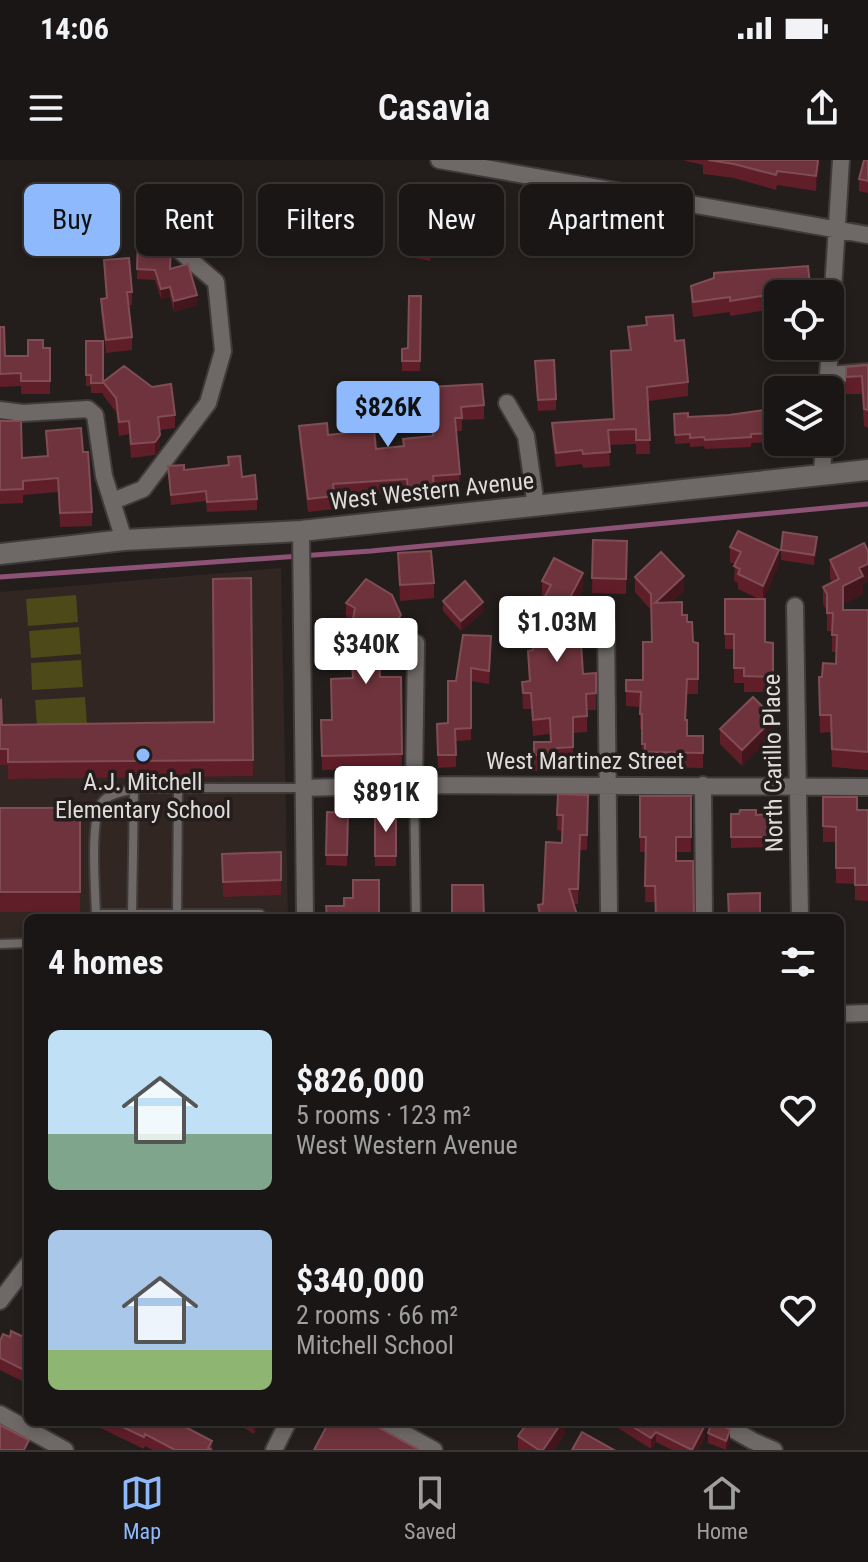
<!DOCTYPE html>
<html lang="en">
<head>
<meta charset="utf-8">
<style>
  :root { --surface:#1a1615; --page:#231f1e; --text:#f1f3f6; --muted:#9f9fa0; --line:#383534; --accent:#8eb9fd }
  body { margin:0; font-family:"Roboto Condensed",sans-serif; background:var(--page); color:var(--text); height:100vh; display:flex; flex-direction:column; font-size:30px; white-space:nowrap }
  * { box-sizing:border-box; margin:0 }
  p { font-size:26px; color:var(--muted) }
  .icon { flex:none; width:44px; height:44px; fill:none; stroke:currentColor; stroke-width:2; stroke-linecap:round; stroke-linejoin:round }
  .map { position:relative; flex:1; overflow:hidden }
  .panel { position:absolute; left:24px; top:754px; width:820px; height:512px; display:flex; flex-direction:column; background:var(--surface); border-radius:12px; box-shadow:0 4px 12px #0003,0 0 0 2px var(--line) }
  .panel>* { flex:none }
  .top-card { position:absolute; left:24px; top:24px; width:820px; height:72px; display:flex; gap:16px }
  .buttons { position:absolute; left:764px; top:120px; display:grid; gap:16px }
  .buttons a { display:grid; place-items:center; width:80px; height:80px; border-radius:12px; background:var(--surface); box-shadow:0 4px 12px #0003,0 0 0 2px var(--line); font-size:40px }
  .price { position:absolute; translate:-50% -68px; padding:0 18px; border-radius:8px; background:#fff; color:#222; font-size:26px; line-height:52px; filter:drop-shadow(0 2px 4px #0008) }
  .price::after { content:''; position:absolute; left:50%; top:48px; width:24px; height:18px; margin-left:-12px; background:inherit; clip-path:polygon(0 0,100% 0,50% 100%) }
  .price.on { background:var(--accent); color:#111 }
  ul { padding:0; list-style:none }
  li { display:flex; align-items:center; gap:24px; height:200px; padding:0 24px }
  li span { display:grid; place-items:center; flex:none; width:224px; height:160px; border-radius:12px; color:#555 }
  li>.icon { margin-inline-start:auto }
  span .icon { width:96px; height:96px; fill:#fffc; stroke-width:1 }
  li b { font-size:34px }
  h2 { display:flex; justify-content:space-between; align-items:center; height:96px; padding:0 24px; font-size:34px }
  .tag { padding:0 28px; border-radius:12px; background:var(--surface); box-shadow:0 4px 12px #0003,0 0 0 2px var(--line); font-size:28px; line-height:72px }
  .tag.on { background:var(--accent); color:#111 }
  .status { display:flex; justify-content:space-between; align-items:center; height:56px; padding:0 40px; background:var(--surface); direction:ltr }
  .status svg { height:22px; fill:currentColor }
  header { display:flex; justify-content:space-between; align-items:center; height:104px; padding:0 24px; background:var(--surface); font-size:36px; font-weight:600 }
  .dock { display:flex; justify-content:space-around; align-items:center; height:112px; border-top:2px solid var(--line); background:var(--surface); font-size:22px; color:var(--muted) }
  .dock a { display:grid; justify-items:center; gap:4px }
  .dock .on { color:var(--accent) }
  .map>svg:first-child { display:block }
  .built { fill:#312622 }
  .green { fill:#4d4918 }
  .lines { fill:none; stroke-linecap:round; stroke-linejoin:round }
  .stream { stroke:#8d5275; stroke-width:5 }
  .service-casing { stroke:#3e3b3a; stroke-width:12 }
  .minor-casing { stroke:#3e3b3a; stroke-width:20 }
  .tertiary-casing { stroke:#3e3b3a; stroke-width:24 }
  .service { stroke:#6e6866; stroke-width:8 }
  .minor { stroke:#6e6866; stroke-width:16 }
  .tertiary { stroke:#6e6866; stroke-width:20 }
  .wall { fill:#601e29 }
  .shaded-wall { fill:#42161c }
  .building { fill:#6e333c; stroke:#804d55; stroke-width:2 }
  .poi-dot { fill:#8eb9fd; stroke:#231e1c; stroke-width:3 }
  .labels { text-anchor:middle; stroke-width:7; stroke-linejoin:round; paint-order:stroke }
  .street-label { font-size:24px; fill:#dedbda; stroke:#231e1c }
  .poi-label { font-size:24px; fill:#dedbda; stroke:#231e1c }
</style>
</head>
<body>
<div class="status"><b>14:06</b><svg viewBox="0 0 49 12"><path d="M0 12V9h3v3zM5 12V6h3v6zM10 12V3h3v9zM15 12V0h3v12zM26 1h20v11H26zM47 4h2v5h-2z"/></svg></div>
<header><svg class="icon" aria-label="menu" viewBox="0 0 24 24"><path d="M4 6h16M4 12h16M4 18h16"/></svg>Casavia<svg class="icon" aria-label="share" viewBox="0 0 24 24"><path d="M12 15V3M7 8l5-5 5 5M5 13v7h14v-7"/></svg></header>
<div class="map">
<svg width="868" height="1290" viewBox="0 0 868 1290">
  <rect width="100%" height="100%" fill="#231e1c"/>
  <path class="built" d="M281 408 288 758H28V783L0 784V432Z"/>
  <path class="green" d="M76 435 78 462 28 466 26 439Z
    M79 467 81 494 31 498 29 471Z
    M81 500 83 527 32 530 31 503Z
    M85 537 87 564 37 567 35 540Z"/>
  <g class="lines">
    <path class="stream" d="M0 417 371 391 868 344"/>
    <g class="service-casing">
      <path id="service" d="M414 625 416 758
        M96 754H260
        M132 754 134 629
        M177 754 178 628
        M96 758C96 735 88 654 104 640 113 632 129 631 140 628H302
        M0 784 28 783"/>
    </g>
    <g class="minor-casing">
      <path id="minor" d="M439 0 868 75
        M830 179 841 0
        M828 215 868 212
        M827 230 830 186
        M507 243 526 276 536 346
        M0 250 23 253 88 249 95 255 104 316 124 380
        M822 314 824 282
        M113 341 143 329 208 243 223 191 216 122 151 66
        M301 371 305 758
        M795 446 800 758
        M606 464 609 751
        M414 625 416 483
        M703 625 704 758
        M302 628 414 625 868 627
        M840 854 868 853
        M0 1141 28 1104
        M0 1254 65 1290
        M383 1262 434 1290
        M720 1262 753 1281 774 1290
        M274 1290 288 1262"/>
    </g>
    <g class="tertiary-casing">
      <path id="tertiary" d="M0 394 124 380 301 371 868 310"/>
    </g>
    <use href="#service" class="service"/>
    <use href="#minor" class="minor"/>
    <use href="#tertiary" class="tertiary"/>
  </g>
  <path class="wall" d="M683 0H820L816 31 777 25 776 30 734 18 703 14V5Z
    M868 0V33L859 31V19Z
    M557 65 659 70 655 97 557 85Z
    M138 78 170 109 197 145 174 152 170 137 161 139 155 120 137 119Z
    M434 84 430 101 402 95V85Z
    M104 100 132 132V145H129L132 177V190L106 193 101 152V139L106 138Z
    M691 126 778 134V154L761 151 730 156V152L693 157 691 141Z
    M421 136 420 211H402V189L408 188Z
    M0 167 5 196H28L43 188H50V234H21V226L0 227Z
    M628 167 675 181 688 222V236L648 241 650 294H636V284L609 285 610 306 583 308 582 304 556 307 552 277V263L614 259 611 191 629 190Z
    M86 181H103V233H91V226H86Z
    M868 205V268L864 266 862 234H846V207Z
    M535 211 556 239V250L538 251Z
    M103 222 175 255V268L160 270V288L155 295 131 298 129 274 119 276 116 252 103 235Z
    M430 227 484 245V259L462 260V271H456L460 327 434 329V341L408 344 407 332 334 337V349L308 352 299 279V266L376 289 403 286 432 277Z
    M778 248 777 282 751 283V287L705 289 704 286 690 287V283L675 284 674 254 688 257 729 255Z
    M0 261 22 298 47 296 46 271 83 292 92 352V366L60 367 58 332 23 335V343L0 344Z
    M228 297 257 339V350L207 352 206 341 171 345 168 306 184 310 228 305Z
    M593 380 627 381 626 434 592 433Z
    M730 387 779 405 763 439 765 482 773 483V532H744V523H734V489H725V439H759L738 429V423L734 421 735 404 730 402Z
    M817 387 814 405 781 400V390Z
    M868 391V421L863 424V434L843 444V450H868V610L832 607 831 572 820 573 819 517H822L836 504V492H832V471H827V451L823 444V427L832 422 830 418V400Z
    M398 393 434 423V438L400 441Z
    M635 417 684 431 672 442 687 462 693 482 698 483V534H687L686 560 687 576H703V608L645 607V599H642V569H640V547L626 546V520H643L652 482 651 450 635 432Z
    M251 418 253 616 8 619V605H0V541L2 565 214 562Z
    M542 421 583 430 563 467 562 484 583 514 596 513V550H587V572L573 573V603L557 604V610L534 611V582H550V574L533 576 531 549H523L522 522 529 521 528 491 533 490 542 442 545 438 542 437Z
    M443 441 483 452 461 471 443 451Z
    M346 443 401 469 392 482 378 474 380 517H401L402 608 322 610 321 560H331L352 518 350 476 353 461 346 457Z
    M491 489 489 524 471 521V580L456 581V607L438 608 437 564 448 563 456 521Z
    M720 569 774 573 742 606 720 584Z
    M558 634 588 635 587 690H580L578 744H574L578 758H538V745L543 744 562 683V671L557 670Z
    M640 636H691V692H676V701L655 742H645L646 692H640Z
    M823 637 857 650H868V741L855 740V724L836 723V682H823Z
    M0 648H80V752H0Z
    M327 652 348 653 347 706 326 705Z
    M375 652H396V706H375Z
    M731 654H771L772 687 731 688Z
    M281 692V735L223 737 222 694Z
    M10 1177 28 1179V1224L0 1210V1181Z
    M88 1262H176L212 1281V1290H153L145 1286 144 1289Z
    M234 1262H261L254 1274Z
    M565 1262V1273L554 1290H518V1276Z
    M618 1262H668L705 1276 698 1290H672L656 1282 651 1289 618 1268Z
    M708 1273 730 1281 726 1290 708 1283Z"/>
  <path class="shaded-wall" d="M818 0H820L816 31V16Z
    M659 50V70L655 97V77Z
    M434 73V84L430 101V91Z
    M170 127V137L161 139V129Z
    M197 135V145L174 152V141Z
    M160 275V288L155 295V282Z
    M817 377V387L814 405V395Z
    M779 390V405L763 441V426Z
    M868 404V421L863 424V434L843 444V426L859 408Z
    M583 413V430L563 467 561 501 563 451Z
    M684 416V431L655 458V443Z
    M483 442V452L461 471V461Z
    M401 455V469L392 482V468Z
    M774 558V573L742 606V590Z
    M254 1262H261L254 1274Z
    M562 1262H565V1273L554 1290H543Z
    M705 1265V1276L698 1290H693Z
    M730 1270V1281L726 1290V1281Z
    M656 1272V1282L651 1289V1278Z"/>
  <path class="building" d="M708 0H818L816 16 777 11 776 15 734 4Z
    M864 0H868V21L859 19Z
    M564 29 658 38 659 50 655 77 557 65Z
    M406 67 434 73 430 91 402 85Z
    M138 78 161 79 171 87 170 109 188 104 197 135 174 141 170 127 161 129 155 110 137 109Z
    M129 98 132 132H127L132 177 106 180 101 139 107 138 104 100Z
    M808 106 811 134H778V138L761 136 730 141V137L693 142 691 126 714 118V113Z
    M409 136H421L420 201H402V189L408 188Z
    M673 155 675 181 684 180 688 222 647 227 650 280H636V269L608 270 610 292 583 294 582 290 556 293 552 263 614 259 611 191 631 190 628 167 647 165 646 157Z
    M0 167H4L5 196H28V180H43V188H50V221H21V213L0 214Z
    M86 181H103V223H91V215H86Z
    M554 200 556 239 538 240 535 201Z
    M868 205V250L864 249 862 216 846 217V207Z
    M124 206 152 227 171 224 175 255 158 257 160 275 155 282 131 284 129 261 119 262 116 238 103 222Z
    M482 224 484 245 461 247 462 258H455L460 314 433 316 434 328 408 331 407 319 333 324 334 336 308 339 299 266 327 263 328 275 374 270 376 289 404 286 403 279 433 276 430 227Z
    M778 248 777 273 751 274V277L705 280 704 277 690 278V274L675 275 674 254 688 253V257L729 255Z
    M0 261H21L22 298 48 296 46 271 81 268 83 292H88L92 352 60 353 58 318 23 321V329L0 330Z
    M240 296 242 317 255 315 257 339 207 342 206 331 171 335 168 306 184 305V310L229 305 228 297Z
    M738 371 779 390 763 426 738 414 740 409 734 406 741 392 730 387Z
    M783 372 817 377 814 395 781 390Z
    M593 380 627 381 626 419 592 418Z
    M864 383 868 391V404L859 408 863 416 843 426V450H868V592L832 589 831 555H820L819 517H822L823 503 836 504 837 475H832L833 453H827V434L823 427 839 419 830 400Z
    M431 391 434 423 400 425 398 393Z
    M661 392 684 416 655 443 682 442V455H687V462H692L693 482 698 483V519H687L685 560H687V576H703V593L645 592V584H642V554H640L641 532 626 531V520H643V482H652L651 434 635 417Z
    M554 398 583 413 563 451 561 484 581 483 583 514 596 513V533L586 534 587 556 573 557V587L557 588V594L534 595V582H551L550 558 533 560 531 533H523L522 522 530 521 528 491 533 490 535 442H542L551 425 542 421Z
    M251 418 253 600 8 602V589H0V541L1 540 2 565 214 562 213 419Z
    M366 419 392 435 401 455 392 468 377 460 380 517H401L402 594 322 596 321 560H332L331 519 353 518 350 476 355 448 346 443Z
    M465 421 483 442 461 461 443 441Z
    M725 439H765V482L773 483V517L744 516V508H734V474H725Z
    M463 475 491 476 489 511 471 508V568L455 569 456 595H438L437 564 448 563V521H456Z
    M753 537 774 558 742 590 720 569Z
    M558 634 588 635 587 675H580L578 729H569L578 758H541L538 745 543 744 546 682 562 683 563 655H557Z
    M640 636H691V677H676V701H693L694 758H656L655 726H645L646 677H640Z
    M823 637H857V650H868V725H855V708H836V667L823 666Z
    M0 648H80V732H0Z
    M740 650H756V655L771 654 772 677H731V654H739Z
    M327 652 348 653 347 695H326Z
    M375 652H396V696H375Z
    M281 692V720L223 722 222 694Z
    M353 720H379V758H327L326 746H344V738H353Z
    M452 725H483L484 758H452Z
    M760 733V758H729L728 734Z
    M11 1171 28 1179V1212L0 1198V1181L3 1174 10 1177Z
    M112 1262H176L212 1281 208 1288 212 1290H175L145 1274 144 1277Z
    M329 1262H369L418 1289V1290H314Z
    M528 1262H562L543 1290H539L518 1276Z
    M625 1262H668L670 1263 671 1262H699L705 1265 692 1290 656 1272 651 1278Z
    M712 1262H716L730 1270 726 1281 708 1273Z
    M0 1265 29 1280 24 1290H0Z
    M582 1272 614 1290H572Z"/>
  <circle class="poi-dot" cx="143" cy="595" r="8"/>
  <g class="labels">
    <g class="street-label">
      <text transform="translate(432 331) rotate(-6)" y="8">West Western Avenue</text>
      <text x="585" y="609">West Martinez Street</text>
      <text transform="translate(773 603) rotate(-91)" y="8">North Carillo Place</text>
    </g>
    <g class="poi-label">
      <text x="143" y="630">A.J. Mitchell<tspan x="143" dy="28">Elementary School</tspan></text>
    </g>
  </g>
</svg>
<div class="buttons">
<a><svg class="icon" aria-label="locate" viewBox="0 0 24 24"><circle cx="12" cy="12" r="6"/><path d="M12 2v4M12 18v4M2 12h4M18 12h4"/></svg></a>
<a><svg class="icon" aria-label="layers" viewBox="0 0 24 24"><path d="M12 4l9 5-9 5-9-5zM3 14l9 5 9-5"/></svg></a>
</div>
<b class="price on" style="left:388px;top:289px">$826K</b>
<b class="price" style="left:557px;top:504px">$1.03M</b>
<b class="price" style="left:366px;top:526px">$340K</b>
<b class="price" style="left:386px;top:674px">$891K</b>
<div class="top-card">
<a class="tag on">Buy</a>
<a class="tag">Rent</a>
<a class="tag">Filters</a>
<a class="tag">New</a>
<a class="tag">Apartment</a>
</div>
<section class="panel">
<h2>4 homes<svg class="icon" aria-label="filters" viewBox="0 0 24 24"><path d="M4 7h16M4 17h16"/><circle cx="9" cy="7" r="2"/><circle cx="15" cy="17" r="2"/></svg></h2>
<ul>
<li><span style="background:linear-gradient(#bfe0f5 65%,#7fa58c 0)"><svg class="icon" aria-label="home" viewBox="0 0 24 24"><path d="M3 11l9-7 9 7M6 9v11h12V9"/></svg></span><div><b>$826,000</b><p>5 rooms · 123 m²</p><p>West Western Avenue</p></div><svg class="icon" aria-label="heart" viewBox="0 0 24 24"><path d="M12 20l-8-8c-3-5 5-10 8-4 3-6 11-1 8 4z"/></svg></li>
<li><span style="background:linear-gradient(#a9c7e8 75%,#8fb573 0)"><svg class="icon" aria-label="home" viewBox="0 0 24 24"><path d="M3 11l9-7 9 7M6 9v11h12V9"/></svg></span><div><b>$340,000</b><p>2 rooms · 66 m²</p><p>Mitchell School</p></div><svg class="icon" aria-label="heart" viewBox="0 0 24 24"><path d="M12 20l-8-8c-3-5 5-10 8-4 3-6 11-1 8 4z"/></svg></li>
</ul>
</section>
</div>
<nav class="dock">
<a class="on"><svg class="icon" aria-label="map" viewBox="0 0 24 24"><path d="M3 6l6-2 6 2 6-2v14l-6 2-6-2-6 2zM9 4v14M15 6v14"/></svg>Map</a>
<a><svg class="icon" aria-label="saved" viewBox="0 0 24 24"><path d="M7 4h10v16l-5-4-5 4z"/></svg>Saved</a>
<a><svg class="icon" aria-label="home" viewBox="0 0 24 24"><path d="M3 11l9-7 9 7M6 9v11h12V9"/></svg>Home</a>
</nav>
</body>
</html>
